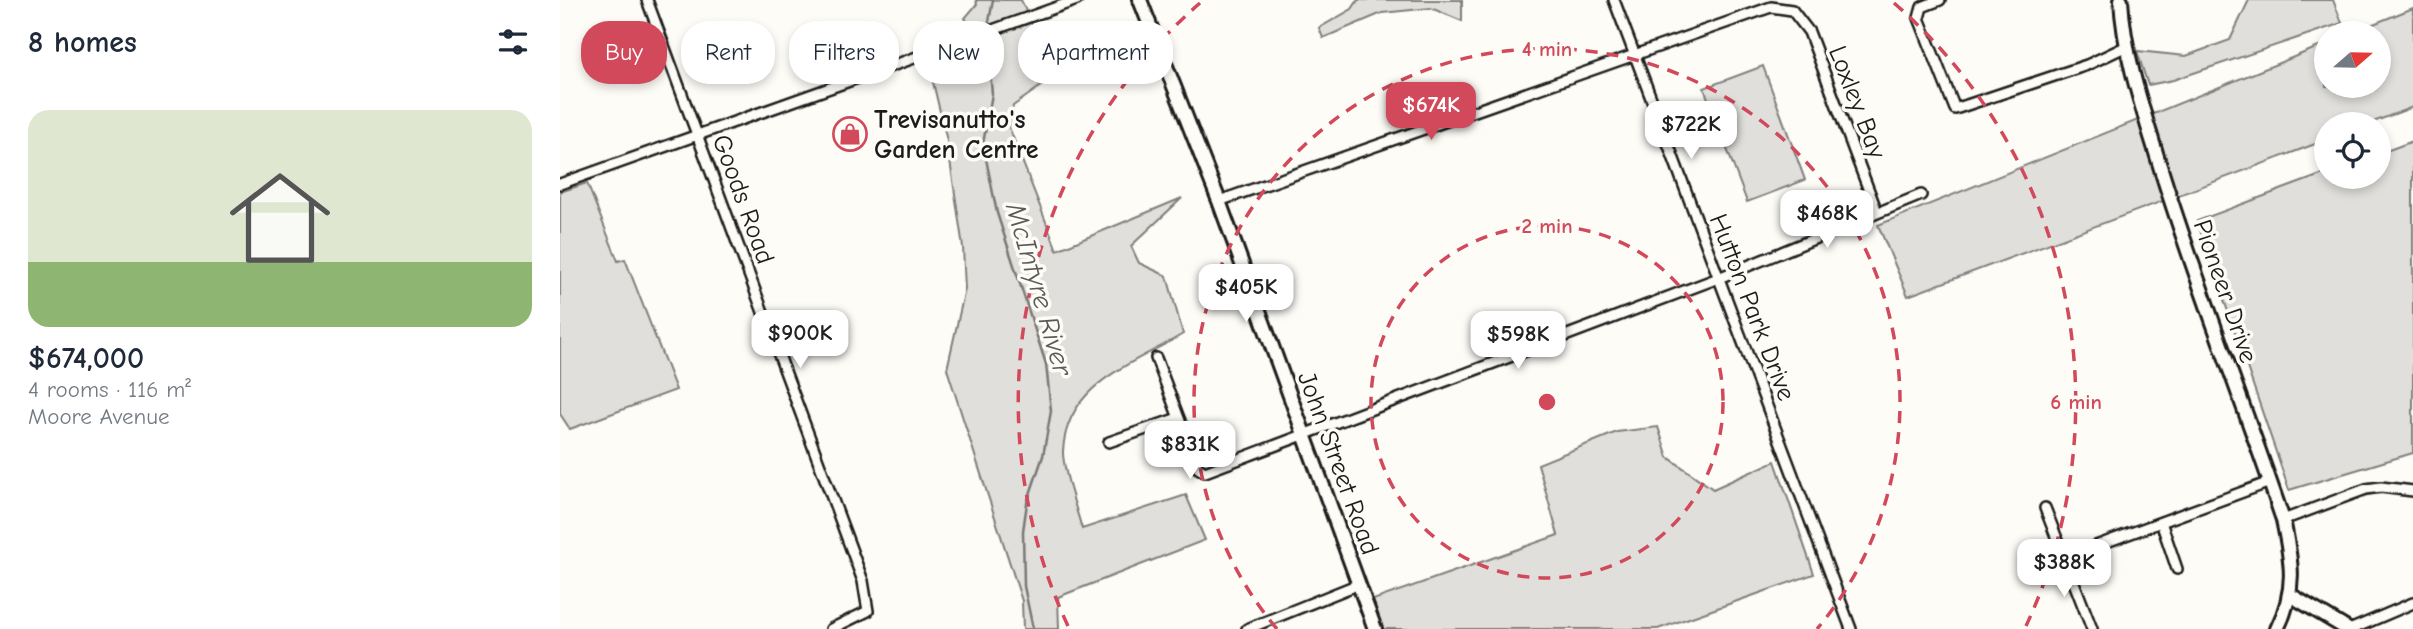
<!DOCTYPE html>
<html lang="en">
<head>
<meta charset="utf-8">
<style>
  :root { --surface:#fff; --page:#f6f6f7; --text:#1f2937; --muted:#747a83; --accent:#d1495b }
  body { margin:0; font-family:"Comic Neue",sans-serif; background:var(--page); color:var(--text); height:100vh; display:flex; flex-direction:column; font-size:26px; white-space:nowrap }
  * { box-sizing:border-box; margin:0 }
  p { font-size:23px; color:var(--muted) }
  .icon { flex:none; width:38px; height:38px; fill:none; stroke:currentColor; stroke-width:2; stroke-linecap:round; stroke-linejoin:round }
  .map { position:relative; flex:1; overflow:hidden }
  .side { display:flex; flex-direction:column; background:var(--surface); width:560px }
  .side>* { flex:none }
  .top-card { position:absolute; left:21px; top:21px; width:665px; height:63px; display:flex; gap:14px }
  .needle { width:46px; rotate:70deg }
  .tools { position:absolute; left:1754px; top:21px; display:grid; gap:14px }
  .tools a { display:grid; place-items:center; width:77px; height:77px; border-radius:50%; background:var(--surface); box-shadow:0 4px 10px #0003; font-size:35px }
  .price { position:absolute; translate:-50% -60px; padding:0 16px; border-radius:14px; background:#fff; color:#222; font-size:23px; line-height:46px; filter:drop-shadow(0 2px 4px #0008) }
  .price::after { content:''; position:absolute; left:50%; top:42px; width:21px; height:16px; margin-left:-10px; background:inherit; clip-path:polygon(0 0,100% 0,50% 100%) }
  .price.active { background:var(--accent); color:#fff }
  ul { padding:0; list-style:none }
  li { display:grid; align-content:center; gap:14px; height:371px; padding:0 28px }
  li span { display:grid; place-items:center; height:217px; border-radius:21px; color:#555 }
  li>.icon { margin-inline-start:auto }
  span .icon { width:126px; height:126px; fill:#fffc; stroke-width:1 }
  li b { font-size:30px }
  h2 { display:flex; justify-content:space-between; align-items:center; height:84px; padding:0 28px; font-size:30px }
  .tag { padding:0 24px; border-radius:28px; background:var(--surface); box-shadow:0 4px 10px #0003; font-size:24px; line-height:63px }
  .tag.active { background:var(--accent); color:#fff }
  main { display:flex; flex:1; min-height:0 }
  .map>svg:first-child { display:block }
  .green { fill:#e0dfdb; stroke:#7e7e7c; stroke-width:2 }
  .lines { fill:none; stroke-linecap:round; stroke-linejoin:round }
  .stream { stroke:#797876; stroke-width:2.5 }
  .street-casing { stroke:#1c1c1c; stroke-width:14 }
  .secondary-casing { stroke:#1c1c1c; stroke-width:18 }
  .street { stroke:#fdfcf7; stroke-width:9 }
  .secondary { stroke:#fdfcf7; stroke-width:12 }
  .ring { fill:none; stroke:#d1495b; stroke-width:3.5; stroke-dasharray:12 9 }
  .labels { text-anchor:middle; stroke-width:7; stroke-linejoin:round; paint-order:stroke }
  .street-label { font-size:26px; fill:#1c1c1c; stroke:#fdfcf7 }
  .poi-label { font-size:26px; font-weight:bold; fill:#1c1c1c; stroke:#fdfcf7; text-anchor:start }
  .water-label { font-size:28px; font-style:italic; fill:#5a5a58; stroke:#fdfcf7 }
  .centre { fill:#d1495b; stroke:#fdfcf7; stroke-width:3.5 }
  .ring-label { font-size:21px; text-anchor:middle; font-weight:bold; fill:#d1495b; stroke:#fdfcf7; stroke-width:7; stroke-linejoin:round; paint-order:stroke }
</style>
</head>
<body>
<main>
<section class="side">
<h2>8 homes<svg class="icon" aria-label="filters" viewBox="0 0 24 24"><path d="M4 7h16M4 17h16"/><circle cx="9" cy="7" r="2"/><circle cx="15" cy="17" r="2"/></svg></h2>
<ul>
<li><span style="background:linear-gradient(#dfe7d0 70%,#8fb573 0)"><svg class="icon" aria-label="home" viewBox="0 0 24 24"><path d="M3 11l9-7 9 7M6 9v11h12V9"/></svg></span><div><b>$674,000</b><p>4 rooms · 116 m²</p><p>Moore Avenue</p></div></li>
</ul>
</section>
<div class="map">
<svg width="1853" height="629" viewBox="0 0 1853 629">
  <rect width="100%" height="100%" fill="#fdfcf7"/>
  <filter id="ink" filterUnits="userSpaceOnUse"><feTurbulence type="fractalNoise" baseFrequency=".0143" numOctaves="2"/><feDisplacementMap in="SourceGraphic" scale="14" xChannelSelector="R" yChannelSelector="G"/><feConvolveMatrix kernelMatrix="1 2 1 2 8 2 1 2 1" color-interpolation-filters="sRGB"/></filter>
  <g filter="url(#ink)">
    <path class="green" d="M416 0H461L495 76 453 106 449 127 497 250 622 198 571 246 579 263 607 276 623 334C572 365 507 383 503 451 502 468 517 510 522 529L626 495 645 540 498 597 499 629H463L462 601 387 369 405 289 403 247 387 141 367 57 420 40 405 18 417 4Z
      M798 0H902V21L871 8 822 13 763 38 759 28 792 9Z
      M1689 0H1773L1782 23 1613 80 1588 85 1577 51 1626 56 1670 40Z
      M1853 8V107L1808 124H1766V140L1348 296 1318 225 1766 44V86H1818V33H1791Z
      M1203 66 1245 180 1187 202 1144 88Z
      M1853 141V453L1729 490 1637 221 1766 173V177H1818V154Z
      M27 183 58 261 65 259 116 390 10 429 0 414V192Z
      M1098 427 1108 457 1153 489 1215 461 1254 574 1098 629H820L810 601 998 535 978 464 1057 432Z"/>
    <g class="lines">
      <path class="stream" d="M428 27 433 0
        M427 34 432 94 423 144 437 213 486 364 491 411 483 456 467 503 463 531 464 586 473 629"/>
      <g class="street-casing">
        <path id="street" d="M87 0 303 581 308 611 271 629
          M1054 0 1291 629
          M1380 0 1362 7 1359 18 1395 109 1527 65 1567 46
          M0 184 517 0
          M659 201 1211 7 1232 10 1249 32 1317 212
          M596 358 638 468 645 472 1161 277 1361 195
          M549 442 618 418
          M1485 508 1532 629
          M1723 520 1806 489 1821 487 1853 491
          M1601 522 1617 569
          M1503 558 1710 482
          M687 629 799 584
          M1792 629 1853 603"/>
      </g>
      <g class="secondary-casing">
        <path id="secondary" d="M580 0 659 201 815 629
          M1561 0C1564 56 1584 113 1600 166 1637 286 1683 401 1723 520 1732 562 1737 589 1717 629
          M1732 596 1787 629"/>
      </g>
      <use href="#street" class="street"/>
      <use href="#secondary" class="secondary"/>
    </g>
  </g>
  <g class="ring">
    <circle cx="987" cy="402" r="176"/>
    <path d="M717 629A353 353 0 1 1 1257 629"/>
    <path d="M508 626A529 529 0 0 1 640 3M1334 3A529 529 0 0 1 1466 626"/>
  </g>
  <defs>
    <g id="shop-ring" transform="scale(1.75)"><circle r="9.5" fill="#fdfcf7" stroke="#d1495b" stroke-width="1.5"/><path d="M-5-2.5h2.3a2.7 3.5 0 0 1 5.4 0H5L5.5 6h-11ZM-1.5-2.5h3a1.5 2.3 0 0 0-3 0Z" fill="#d1495b"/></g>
  </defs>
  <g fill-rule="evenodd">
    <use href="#shop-ring" x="290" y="134"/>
  </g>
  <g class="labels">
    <g class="street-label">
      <text transform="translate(1298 102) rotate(69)" y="9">Loxley Bay</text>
      <text transform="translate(184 199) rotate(70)" y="9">Goods Road</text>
      <text transform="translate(1666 291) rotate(71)" y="9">Pioneer Drive</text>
      <text transform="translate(1193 307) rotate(69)" y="9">Hutton Park Drive</text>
      <text transform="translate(779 463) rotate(70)" y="9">John Street Road</text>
    </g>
    <g class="poi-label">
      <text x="314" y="128">Trevisanutto's<tspan x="314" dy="30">Garden Centre</tspan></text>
    </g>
    <g class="water-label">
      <text transform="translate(480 289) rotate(74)" y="10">McIntyre River</text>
    </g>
  </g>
  <circle cx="987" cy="402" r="10" class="centre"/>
  <g class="ring-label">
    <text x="987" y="56">4 min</text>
    <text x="987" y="233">2 min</text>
    <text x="1516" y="409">6 min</text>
  </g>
</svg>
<div class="tools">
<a><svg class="needle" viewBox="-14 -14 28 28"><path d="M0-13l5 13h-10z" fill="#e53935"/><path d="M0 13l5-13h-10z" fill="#747a83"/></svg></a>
<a><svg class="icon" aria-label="locate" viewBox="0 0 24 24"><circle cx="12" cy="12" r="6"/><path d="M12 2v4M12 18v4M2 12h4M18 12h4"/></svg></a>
</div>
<b class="price active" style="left:871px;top:142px">$674K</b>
<b class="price" style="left:1131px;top:161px">$722K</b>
<b class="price" style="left:1267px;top:250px">$468K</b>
<b class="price" style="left:686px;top:324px">$405K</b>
<b class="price" style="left:240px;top:370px">$900K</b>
<b class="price" style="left:958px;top:371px">$598K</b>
<b class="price" style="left:630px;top:481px">$831K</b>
<b class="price" style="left:1504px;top:599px">$388K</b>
<div class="top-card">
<a class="tag active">Buy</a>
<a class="tag">Rent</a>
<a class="tag">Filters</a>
<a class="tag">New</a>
<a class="tag">Apartment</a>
</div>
</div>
</main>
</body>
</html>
